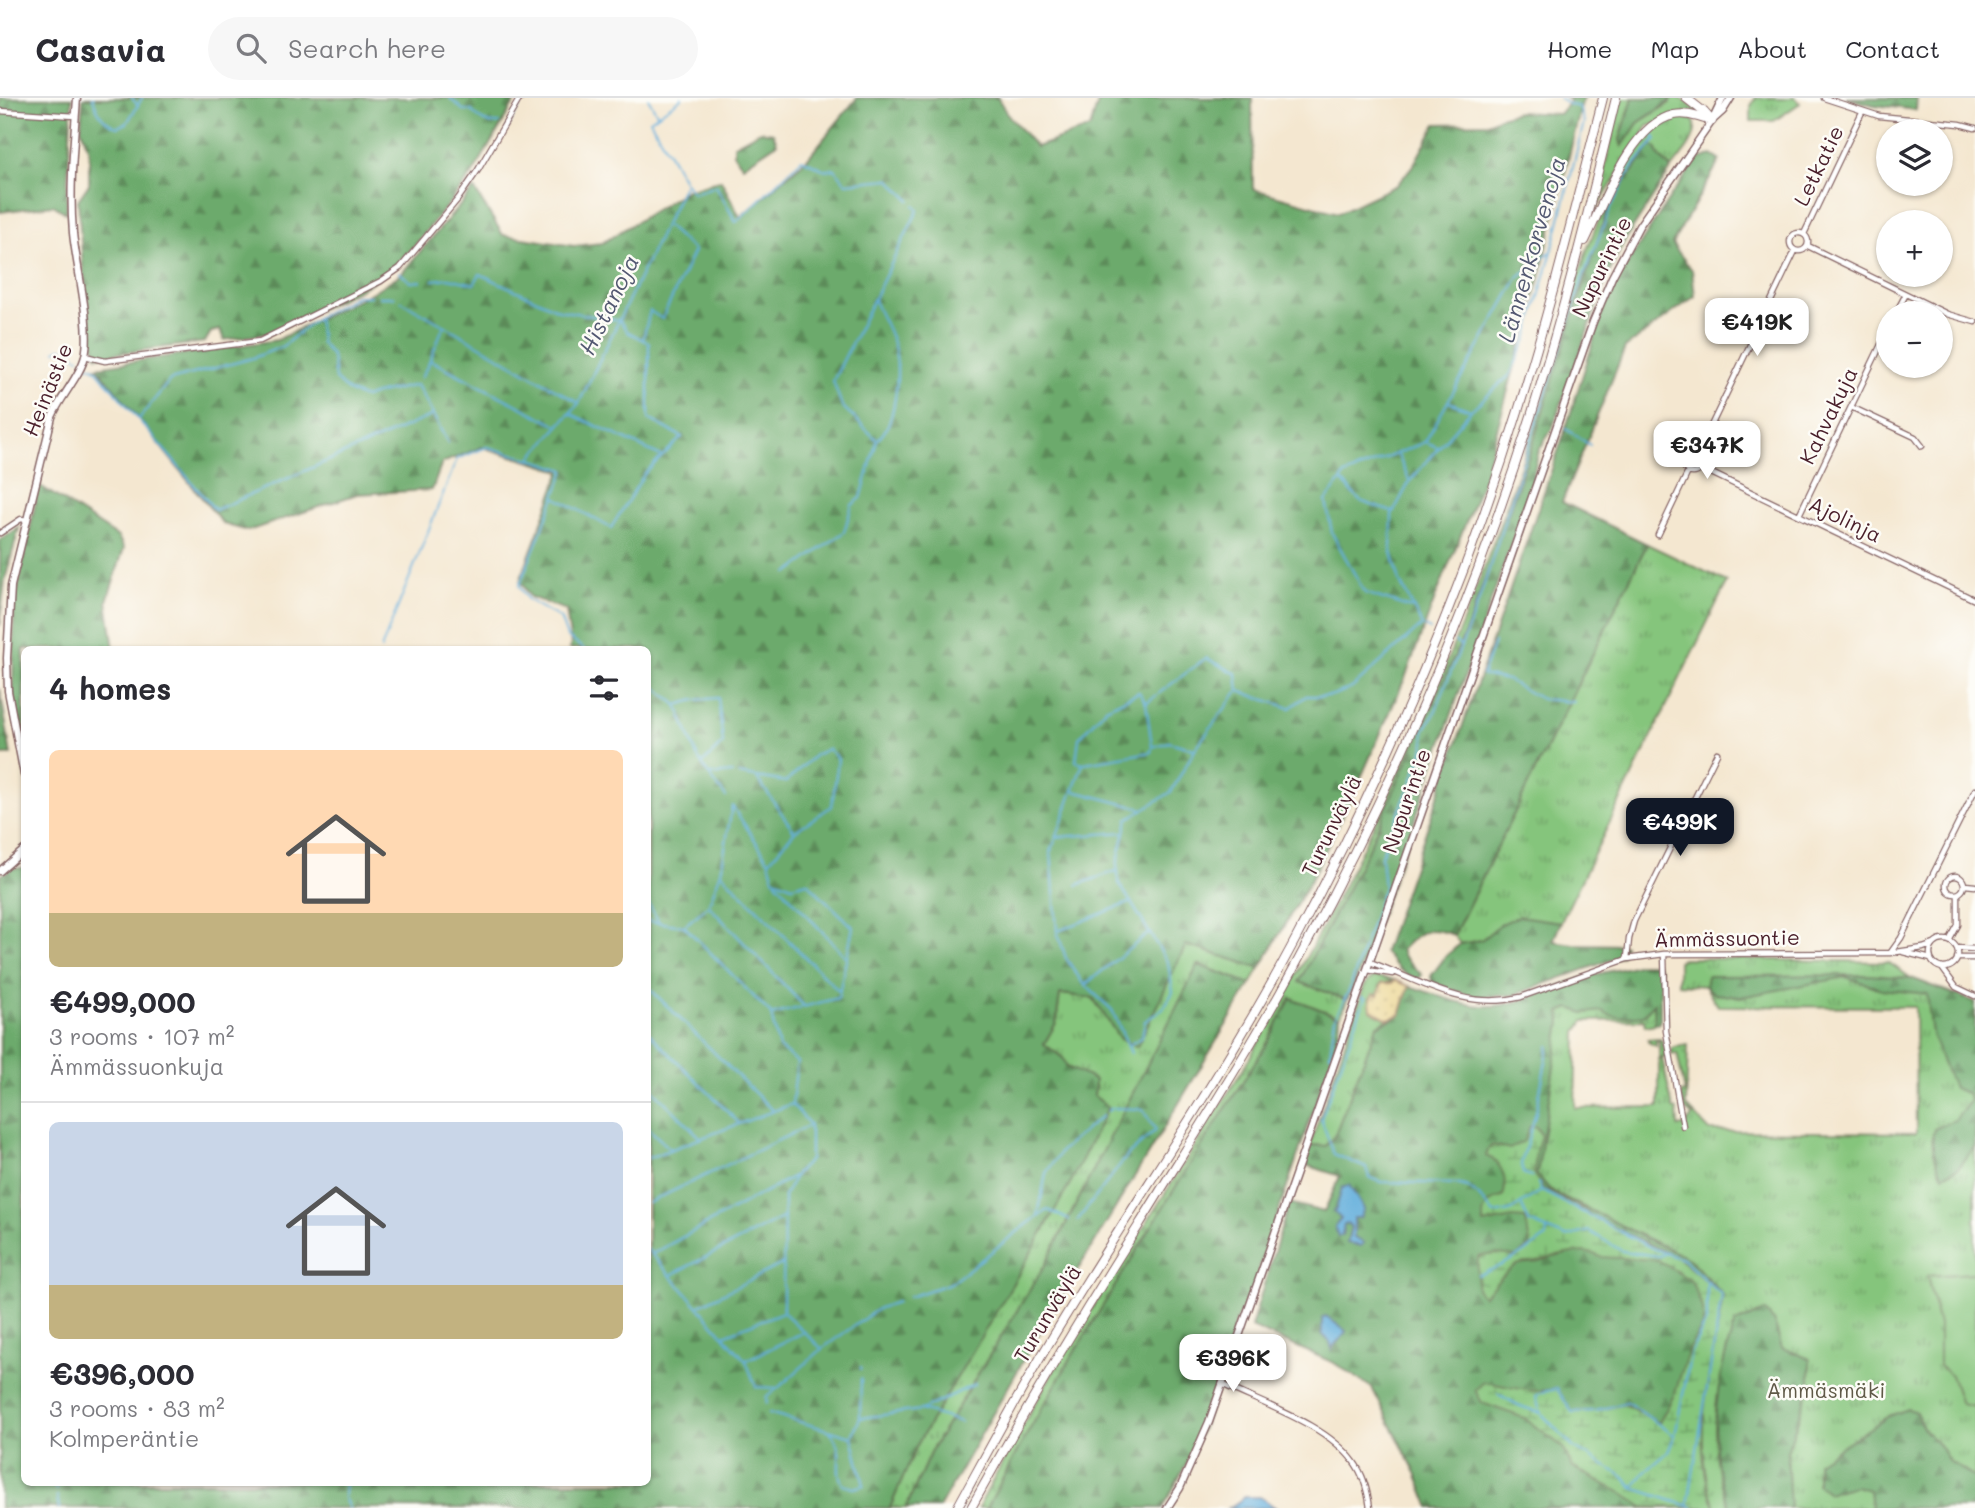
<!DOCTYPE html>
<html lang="en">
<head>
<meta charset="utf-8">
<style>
  :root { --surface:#fff; --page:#f7f7f7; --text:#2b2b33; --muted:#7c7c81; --line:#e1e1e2; --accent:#111827 }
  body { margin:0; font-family:Mali,sans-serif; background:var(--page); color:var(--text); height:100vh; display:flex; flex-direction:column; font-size:26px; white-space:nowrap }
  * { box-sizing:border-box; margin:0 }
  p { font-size:23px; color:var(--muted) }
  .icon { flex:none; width:38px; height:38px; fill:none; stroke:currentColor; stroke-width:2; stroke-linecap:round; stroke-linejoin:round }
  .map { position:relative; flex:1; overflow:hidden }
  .side { position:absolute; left:21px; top:548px; width:630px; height:840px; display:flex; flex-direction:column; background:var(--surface); border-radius:10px; box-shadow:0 2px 5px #0004 }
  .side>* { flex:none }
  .tools { position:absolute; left:1876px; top:21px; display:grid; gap:14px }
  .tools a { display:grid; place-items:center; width:77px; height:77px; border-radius:50%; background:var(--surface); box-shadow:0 2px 5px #0004; font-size:35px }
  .price { position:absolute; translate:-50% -60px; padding:0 16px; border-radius:14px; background:#fff; color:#222; font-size:23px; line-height:46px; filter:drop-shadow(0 2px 4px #0008) }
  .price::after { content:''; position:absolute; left:50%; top:42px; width:21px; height:16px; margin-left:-10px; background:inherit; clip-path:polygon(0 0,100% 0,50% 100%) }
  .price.current { background:var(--accent); color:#fff }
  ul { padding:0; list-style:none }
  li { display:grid; align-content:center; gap:14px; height:371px; padding:0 28px }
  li+li { border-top:2px solid var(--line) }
  li span { display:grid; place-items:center; height:217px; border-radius:10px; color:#555 }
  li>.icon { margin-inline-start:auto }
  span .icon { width:126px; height:126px; fill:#fffc; stroke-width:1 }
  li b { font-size:30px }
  h2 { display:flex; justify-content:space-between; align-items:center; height:84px; padding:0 28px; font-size:30px }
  header { display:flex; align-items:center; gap:42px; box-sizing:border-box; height:98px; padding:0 35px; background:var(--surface); border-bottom:2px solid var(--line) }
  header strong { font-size:33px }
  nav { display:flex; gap:38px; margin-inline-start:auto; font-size:24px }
  .search { width:490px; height:63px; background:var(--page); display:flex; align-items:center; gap:18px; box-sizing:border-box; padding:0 24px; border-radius:38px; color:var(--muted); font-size:26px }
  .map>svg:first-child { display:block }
  .grass { fill:url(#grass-tufts); stroke:#687254; stroke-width:2 }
  .forest { fill:url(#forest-firs); stroke:#5b644c; stroke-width:2 }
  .wetland { fill:url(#wetland-marsh); stroke:#687254; stroke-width:2 }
  .sand { fill:url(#sand-dots); stroke:#9c7c64; stroke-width:2 }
  .garden { fill:#85c57c; stroke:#687254; stroke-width:2 }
  .water { fill:#63afdc; stroke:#566784; stroke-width:2 }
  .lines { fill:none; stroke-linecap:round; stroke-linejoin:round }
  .stream { stroke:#63afdc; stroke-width:2 }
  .street-casing { stroke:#866565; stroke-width:7 }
  .secondary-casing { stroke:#866565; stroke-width:9 }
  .highway-casing { stroke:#866565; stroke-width:10 }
  .street { stroke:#fff; stroke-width:4.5 }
  .secondary { stroke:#fff; stroke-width:6 }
  .highway { stroke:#fff; stroke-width:8 }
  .labels { text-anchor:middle; stroke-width:5; stroke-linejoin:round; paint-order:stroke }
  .street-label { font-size:21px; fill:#4a1f2b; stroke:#fdfcf7 }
  .park-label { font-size:21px; fill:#5f5947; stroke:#fdfcf7 }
  .water-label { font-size:23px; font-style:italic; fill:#545972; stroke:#fdfcf7 }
</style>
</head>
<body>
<header>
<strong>Casavia</strong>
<div class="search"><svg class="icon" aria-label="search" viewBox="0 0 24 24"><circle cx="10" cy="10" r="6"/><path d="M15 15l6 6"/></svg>Search here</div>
<nav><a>Home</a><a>Map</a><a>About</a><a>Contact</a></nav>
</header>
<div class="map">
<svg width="1975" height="1410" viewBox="0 0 1975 1410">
  <defs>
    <pattern id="grass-tufts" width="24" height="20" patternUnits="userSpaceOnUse" patternTransform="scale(1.75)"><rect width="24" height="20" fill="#85c57c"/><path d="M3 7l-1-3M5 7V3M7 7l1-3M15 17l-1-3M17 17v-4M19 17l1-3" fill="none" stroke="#6f9f66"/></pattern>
    <pattern id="forest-firs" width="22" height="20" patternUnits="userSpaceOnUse" patternTransform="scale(1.75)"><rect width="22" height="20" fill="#6caa6c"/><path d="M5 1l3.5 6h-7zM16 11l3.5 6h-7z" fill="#5b8a59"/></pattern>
    <pattern id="wetland-marsh" width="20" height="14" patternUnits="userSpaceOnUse" patternTransform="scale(1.75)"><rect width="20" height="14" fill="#85c57c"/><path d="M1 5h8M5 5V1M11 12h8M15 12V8" fill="none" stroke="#6f9f66"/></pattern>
    <pattern id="sand-dots" width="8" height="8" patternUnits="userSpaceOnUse" patternTransform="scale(1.75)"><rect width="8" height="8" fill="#eeda9e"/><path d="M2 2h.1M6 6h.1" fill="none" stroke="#cebb88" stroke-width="1.8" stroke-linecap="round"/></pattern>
  </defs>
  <rect width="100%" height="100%" fill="#fdfcf7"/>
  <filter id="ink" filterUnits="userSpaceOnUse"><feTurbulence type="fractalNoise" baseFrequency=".0143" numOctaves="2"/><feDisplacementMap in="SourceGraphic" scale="14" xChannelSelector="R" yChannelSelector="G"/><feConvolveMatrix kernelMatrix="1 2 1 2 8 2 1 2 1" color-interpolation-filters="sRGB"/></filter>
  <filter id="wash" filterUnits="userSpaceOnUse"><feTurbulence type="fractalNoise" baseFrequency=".00686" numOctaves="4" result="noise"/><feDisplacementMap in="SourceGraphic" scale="28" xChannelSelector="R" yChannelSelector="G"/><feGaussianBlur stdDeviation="1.57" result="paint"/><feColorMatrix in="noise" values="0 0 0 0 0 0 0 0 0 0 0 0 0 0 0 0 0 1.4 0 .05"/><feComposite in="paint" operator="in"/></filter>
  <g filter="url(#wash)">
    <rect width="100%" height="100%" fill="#f4e7d0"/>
    <path class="grass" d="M1622 0H1633L1620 41 1622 48 1638 25 1670 5V0H1680L1703 16 1690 13 1648 28 1593 116Z
      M1755 0H1795L1800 5 1774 23H1751V8Z
      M1685 19 1694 23C1700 40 1681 58 1671 71L1660 59 1656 50 1608 109 1529 357 1467 530 1366 755 1300 883 1347 902 1340 919 1291 900 1268 944 1178 1085 1074 1255 1019 1350 987 1410H978C1008 1354 1038 1298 1071 1244 1128 1152 1188 1062 1244 969 1340 808 1421 637 1487 462 1507 408 1527 352 1544 297 1568 217 1585 131 1631 60 1637 50 1645 36 1655 29 1663 23 1675 20 1685 19Z
      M1647 446 1727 484 1561 824 1545 822 1501 826 1482 842 1460 846 1454 837Z
      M1186 847 1260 870 1251 886 1199 867 1045 1167 931 1353 906 1410H890L917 1347 1108 1009 1094 998 1095 982 1067 969 1063 960 1044 946 1056 925 1060 896 1093 900 1120 941Z
      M1684 860 1888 864 1911 880 1975 904V1175L1927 1178 1939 1226V1268L1951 1277 1961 1306 1975 1309V1410H1716C1687 1348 1712 1262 1723 1197L1689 1161 1551 1093 1537 1077 1556 889C1575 883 1592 878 1612 874 1628 871 1640 863 1657 867L1660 871V925L1645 928 1644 922 1584 923 1577 934 1575 1010 1659 1009V942H1656V948L1648 944V941L1659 940 1663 944 1666 959 1662 960 1673 1011 1677 1012 1678 1029 1683 1028 1693 1018 1684 1011 1681 995 1685 994 1677 955 1672 956V951L1675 949 1688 947 1686 1008 1710 1033 1916 1035 1915 909 1718 908 1705 888 1678 886V863Z
      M1375 879 1395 882 1380 887 1379 895 1376 897 1375 915 1388 921 1377 928 1334 1039 1326 1048 1310 1047 1364 889 1368 883Z"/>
    <path class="forest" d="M0 0H72L66 115 53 107 0 114Z
      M83 0H517L472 77 414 148 393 169 368 187 272 235 224 242 220 232 211 234 205 244 97 258 93 244 83 171 78 102 89 86V53L81 30Z
      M857 0H998L1008 17 1036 49 1090 30 1098 4 1113 0H1252L1253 91 1338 115 1397 87 1414 66 1436 26 1488 25 1500 19 1518 14 1559 16 1570 3 1567 0H1583L1539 182 1482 385 1436 498 1405 580 1363 675 1314 776 1260 870 1186 847 1137 949 1120 941 1093 900 1060 896 1056 925 1044 946 1063 960 1067 969 1095 982 1094 998 1108 1009 1072 1082 1028 1160 917 1347 890 1410H0V778L13 770H24V1384H648V551H569L571 546 566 512 530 499 520 483 561 373 482 349 442 365 432 392 357 396 248 433 223 426 97 269 277 242 369 196 401 176 474 91 503 137 574 148 602 145 687 92 721 82 740 119 808 60Z
      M1633 0H1670L1672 2 1638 25 1622 49 1620 42Z
      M1846 0H1917L1916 12 1874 7Z
      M760 33 773 35 777 45 743 68 734 57V47Z
      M1651 47 1656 50 1660 59 1671 71 1624 144 1608 177 1552 331 1539 352 1531 388 1404 753 1353 891 1347 902 1299 884 1366 755 1467 530 1529 357 1608 109Z
      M1712 57 1720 62 1672 146 1692 172 1695 198 1625 250 1562 404 1647 446 1454 837C1428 827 1420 832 1401 852L1404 859 1422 877 1418 881C1401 876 1395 867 1384 854L1563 339 1604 210 1619 179 1671 98 1698 61Z
      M39 387 118 439 124 450 107 503 114 551H24V648L13 596 14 510Z
      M19 430 5 482 0 528V442Z
      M0 591 11 657H0Z
      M1519 818 1561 824 1553 843 1573 846 1625 847 1622 858 1514 897 1475 899 1432 885 1431 878 1446 858 1460 846 1481 842 1501 826Z
      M1640 866 1657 867 1660 871V925L1655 926 1654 905 1644 917C1631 918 1614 923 1603 913L1584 915 1570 910 1560 914 1561 924 1537 1077 1551 1093 1689 1161 1723 1197C1712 1262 1687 1347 1716 1410H1430L1416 1375 1372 1290 1334 1265 1251 1229 1289 1105 1324 1114 1340 1078 1303 1066 1310 1047 1326 1048 1334 1039 1377 928 1400 917 1409 888C1433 895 1458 907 1483 908 1522 910 1555 885 1592 877 1609 873 1624 871 1640 866Z
      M1198 867 1251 886 1030 1251 939 1410H906L931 1353 1045 1167Z
      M1868 877 1911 880 1975 904V1048L1958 1071 1943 1077C1935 1064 1930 1045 1934 1031L1955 1022 1970 1003 1969 996 1953 990 1932 937 1927 896 1881 891 1846 879 1741 899 1715 896 1705 888 1707 878Z
      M1291 900 1340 919 1339 936 1253 1189 1234 1227 1216 1295 1191 1357 1164 1408 1163 1410H987L1019 1350 1074 1255 1178 1085 1268 944Z
      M1765 1213 1774 1224 1782 1250 1810 1261V1287L1787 1354 1790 1410H1730C1705 1352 1715 1283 1735 1225Z
      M1908 1311 1916 1314 1924 1332 1939 1347 1949 1363 1975 1380V1410H1871L1869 1392 1855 1388 1828 1395 1817 1386V1364L1889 1318Z"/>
    <path class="wetland" d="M1530 1028 1536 1029 1541 1037 1536 1053 1534 1077 1545 1092 1583 1111 1593 1119 1678 1160 1723 1197C1713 1262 1687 1348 1716 1410L1643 1409 1620 1394 1572 1369 1563 1349 1524 1320 1482 1305 1475 1292 1484 1284C1509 1288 1531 1296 1557 1291L1572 1314 1596 1313 1624 1306 1659 1325 1675 1295 1689 1250 1703 1228V1210L1691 1183 1658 1162 1600 1159C1583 1148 1554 1159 1537 1164 1529 1166 1522 1164 1515 1168 1503 1175 1494 1189 1483 1198L1477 1191 1478 1159C1492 1155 1503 1155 1516 1159L1530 1148 1526 1121 1512 1120 1484 1126C1480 1112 1489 1101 1503 1099 1508 1083 1503 1064 1486 1058L1489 1049 1493 1047 1510 1051 1524 1043Z"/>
    <path class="sand" d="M1395 882 1409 888 1400 917 1388 921 1371 912 1370 901 1373 896 1378 897 1382 885H1392Z"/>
    <path class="garden" d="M1975 1175V1309L1961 1306 1951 1277 1939 1268V1226L1927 1178Z"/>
    <path class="water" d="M1349 1087 1364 1111 1360 1120H1354V1140L1364 1145 1361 1148 1347 1145 1351 1129 1348 1126 1344 1127 1342 1137 1338 1139 1335 1128 1341 1121 1333 1113 1336 1111 1342 1090Z
      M1326 1218 1346 1233C1343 1242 1335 1243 1332 1251L1330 1244 1322 1236V1220Z
      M1245 1399H1260L1276 1410H1229Z"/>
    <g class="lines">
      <path class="stream" d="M93 0C97 14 103 24 117 29L127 25 142 0
        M132 0 138 8
        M450 0 463 12 472 13C478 21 489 27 499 25
        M648 0 658 17
        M682 0 650 22 685 84 693 95 716 88 736 124 802 61 825 72 835 71 846 85 889 81 910 102
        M507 30 525 0
        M399 174 411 184 421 183
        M433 182 449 180 474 186 480 176 559 212 620 223 628 234 649 245V321L682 339 645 375 611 430 555 399 519 488 528 502 560 520 567 539 584 551
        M370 198H357L318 219 321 245 332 258 335 281 348 293 365 300 375 296 417 287 448 345
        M379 199H395
        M874 202C880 218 892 236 895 252 900 275 896 326 878 341
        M401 203 443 227
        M643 241 650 213 662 221 694 153 667 128
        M56 253 62 250 79 260
        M87 267 95 270 215 412 433 317
        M421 280 430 263
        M1449 304 1470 312
        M571 316 661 358
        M139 321 170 282 253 260 283 248 317 220
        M558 328 430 262 444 227 579 305
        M1566 331 1590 347
        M1426 344 1437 349
        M1397 355 1409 382
        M457 361 487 349 530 361 579 305 684 87
        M531 361 565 372 555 398
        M1342 383 1360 403 1392 414
        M788 475 844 434 852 407 861 400 877 342 842 308 833 283 918 112 914 107
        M1414 511 1365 495 1332 435 1326 403 1345 377 1425 344 1519 178 1551 154
        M1422 527 1400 484 1391 450 1392 417 1410 383 1471 312 1510 277 1527 241 1552 153 1584 24 1579 9 1568 6 1559 0
        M1423 528 1430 532
        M1455 544 1461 548
        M1494 545 1482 577 1507 582 1541 601 1574 604
        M381 551 457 361
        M648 583 677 607 697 658 709 677
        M1239 593 1290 610 1306 598H1330L1352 590 1421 528
        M1146 605 1152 648
        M677 607 695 602 718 600 723 645 702 666
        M1084 665 1151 654 1152 649 1169 644 1194 651
        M738 676 786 684 815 657 828 651 838 661 832 708 795 733 770 762
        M757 680 794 733
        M1074 693 1143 711
        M726 699 709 677 732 675
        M1058 739 1125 734
        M722 776 839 893
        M776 784 846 859
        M1077 787 1116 773
        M648 805 659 824
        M709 808 804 908
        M648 823 684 828 708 808 721 774 732 708 769 763 774 781 792 788 807 784 853 829 838 900 771 917 779 950 797 964 792 1006
        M684 828 771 916
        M1058 833 1131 804
        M1086 886 1149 835
        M648 889 773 1013
        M1362 899 1365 900 1321 1021 1334 1056 1366 1070 1369 1079 1381 1084 1456 1086 1468 1089 1478 1097 1494 1116 1510 1113 1541 1093
        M648 934 739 1025
        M1129 947 1142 939 1145 923 1163 911 1173 894 1168 865 1119 785 1117 767 1128 721 1171 694 1195 651 1237 594
        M1131 955 1112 912 1082 884 1066 860 1057 833 1051 754 1083 665 1076 663 1079 640 1106 610 1139 594 1146 605 1206 560 1237 576 1239 593
        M1332 956H1330L1335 920 1349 893 1384 789 1381 758 1420 664 1425 644 1424 632 1434 617 1478 505 1583 179 1611 109 1631 71 1656 41 1651 35
        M648 987 701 1040
        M648 1030 670 1051
        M648 1060 792 1006 810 1027V1062L796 1076 784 1098 783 1214 822 1251 778 1290 756 1289 746 1263 648 1152
        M1532 1079 1523 1075 1521 1066 1536 1014 1549 948
        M1538 1085 1542 1093 1654 1151 1682 1161 1722 1197 1688 1407
        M648 1105 810 1027
        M1522 1108 1529 1124 1566 1139 1589 1133 1622 1153 1659 1158 1664 1156
        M1039 1118 1048 1112 1069 1122
        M1077 1123 1128 1057 1156 1032 1142 1011 1112 1010 1108 1013
        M652 1156 794 1078
        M671 1177 784 1119
        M1478 1177C1504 1168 1524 1156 1546 1139L1547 1132
        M909 1199 951 1185 1038 1118 1046 1075 1062 1052 1102 1018
        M698 1208 784 1165
        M724 1237 783 1214
        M823 1250 879 1210 897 1204
        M747 1262 804 1234
        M861 1271V1269
        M1498 1296 1520 1308 1541 1315 1573 1349 1624 1379 1633 1390 1692 1409
        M767 1305 766 1299 778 1290
        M922 1312 975 1286
        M1540 1314 1536 1298 1542 1294 1557 1291 1572 1314 1596 1313 1627 1304 1674 1337
        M769 1315 852 1339 864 1387 854 1390 843 1387C832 1366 848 1359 830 1333
        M860 1320 921 1312 961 1324
        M852 1338 860 1320 861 1281
        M54 1384 56 1392
        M345 1384 344 1400 349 1410
        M1634 1389 1644 1375 1668 1354 1675 1337 1691 1254 1707 1222V1185
        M57 1398 59 1410"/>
    </g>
  </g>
  <g filter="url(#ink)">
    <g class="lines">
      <g class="street-casing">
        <path id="street" d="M1824 0 1879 18 1960 26 1975 30
          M0 13 75 18
          M1790 144a9 9 0 1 1 18 0a9 9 0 1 1-18 0Z
          M1804 136 1862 14
          M1808 148 1947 216 1975 224
          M1896 215 1906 196
          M85 258 105 263 260 243 381 183 400 170 458 101 478 72 520 0
          M1851 309 1915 339 1922 348
          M1684 366a9 9 0 1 1 18 0a9 9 0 1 1-18 0Z
          M1697 357 1795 153
          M1701 370 1975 502
          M1799 417 1888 232
          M0 435 21 421 27 422
          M1658 437 1688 374
          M1946 787a9 9 0 1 1 18 0a9 9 0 1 1-18 0Z
          M1965 787 1975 788
          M1930 856a14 14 0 1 1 28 0a14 14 0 1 1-28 0Z
          M1949 843 1958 827V796
          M1957 850 1975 851
          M1891 854 1901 840 1975 692
          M1903 854 1931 861
          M1664 856 1666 933 1683 1028
          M1957 860H1975
          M1627 861 1629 841 1634 823 1717 655
          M1370 864C1421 883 1464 913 1521 899L1627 861 1664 856 1890 855 1923 850 1934 846
          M1942 870 1956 889 1975 898
          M1367 872 1393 876
          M1222 1286C1264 1307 1326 1326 1354 1364 1363 1376 1368 1395 1370 1410"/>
      </g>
      <g class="secondary-casing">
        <path id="secondary" d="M1713 22 1723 13 1731 0
          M24 677 8 593 7 560 11 488 52 319C60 299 81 277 85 258 92 228 76 168 73 135 69 90 74 44 77 0
          M0 773 24 752
          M1167 1410 1180 1390 1209 1324 1593 224 1612 179 1639 128 1712 23 1723 0"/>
      </g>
      <g class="highway-casing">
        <path id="highway" d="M1686 0 1704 14 1712 23
          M1585 143C1603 107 1630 26 1674 17 1688 14 1699 20 1712 23
          M957 1410C986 1357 1014 1304 1045 1252 1126 1115 1219 985 1294 844 1385 674 1462 495 1519 310 1551 208 1576 104 1603 0
          M971 1410C1024 1314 1080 1220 1139 1127 1195 1036 1254 946 1304 851 1396 681 1473 502 1531 318 1564 213 1590 107 1616 0"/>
      </g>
      <use href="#street" class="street"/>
      <use href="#secondary" class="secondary"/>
      <use href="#highway" class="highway"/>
    </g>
  </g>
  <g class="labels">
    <g class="street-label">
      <text transform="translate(1819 68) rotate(-64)" y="7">Letkatie</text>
      <text transform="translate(1602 169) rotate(-64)" y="7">Nupurintie</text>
      <text transform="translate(48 292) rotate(-68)" y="7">Heinästie</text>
      <text transform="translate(1829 318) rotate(-64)" y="7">Kahvakuja</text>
      <text transform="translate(1845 422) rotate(26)" y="7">Ajolinja</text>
      <text transform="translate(1407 703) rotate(-71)" y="7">Nupurintie</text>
      <text transform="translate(1332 728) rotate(-64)" y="7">Turunväylä</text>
      <text transform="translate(1727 841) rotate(-1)" y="7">Ämmässuontie</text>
      <text transform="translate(1048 1216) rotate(-59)" y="7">Turunväylä</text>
    </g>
    <g class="park-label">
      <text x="1826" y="1300">Ämmäsmäki</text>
    </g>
    <g class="water-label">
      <text transform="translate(1532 152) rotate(-74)" y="8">Lännenkorvenoja</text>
      <text transform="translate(609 207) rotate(-64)" y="8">Histanoja</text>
    </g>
  </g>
</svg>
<div class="tools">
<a><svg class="icon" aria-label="layers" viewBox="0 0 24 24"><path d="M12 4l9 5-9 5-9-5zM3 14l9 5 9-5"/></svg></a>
<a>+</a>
<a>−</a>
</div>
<b class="price" style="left:1757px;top:260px">€419K</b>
<b class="price" style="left:1707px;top:383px">€347K</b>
<b class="price current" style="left:1680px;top:760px">€499K</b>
<b class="price" style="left:1233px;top:1296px">€396K</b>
<section class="side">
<h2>4 homes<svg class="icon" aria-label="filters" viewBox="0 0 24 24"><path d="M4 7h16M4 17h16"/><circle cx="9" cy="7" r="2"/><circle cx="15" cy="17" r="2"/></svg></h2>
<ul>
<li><span style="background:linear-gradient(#ffd9b3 75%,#c2b280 0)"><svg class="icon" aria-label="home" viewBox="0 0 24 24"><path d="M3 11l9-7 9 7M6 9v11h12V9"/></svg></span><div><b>€499,000</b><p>3 rooms · 107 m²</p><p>Ämmässuonkuja</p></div></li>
<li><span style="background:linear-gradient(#c9d6e8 75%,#c2b280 0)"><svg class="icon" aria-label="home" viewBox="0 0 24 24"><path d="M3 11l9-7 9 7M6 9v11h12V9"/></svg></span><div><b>€396,000</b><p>3 rooms · 83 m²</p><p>Kolmperäntie</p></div></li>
</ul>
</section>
</div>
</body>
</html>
